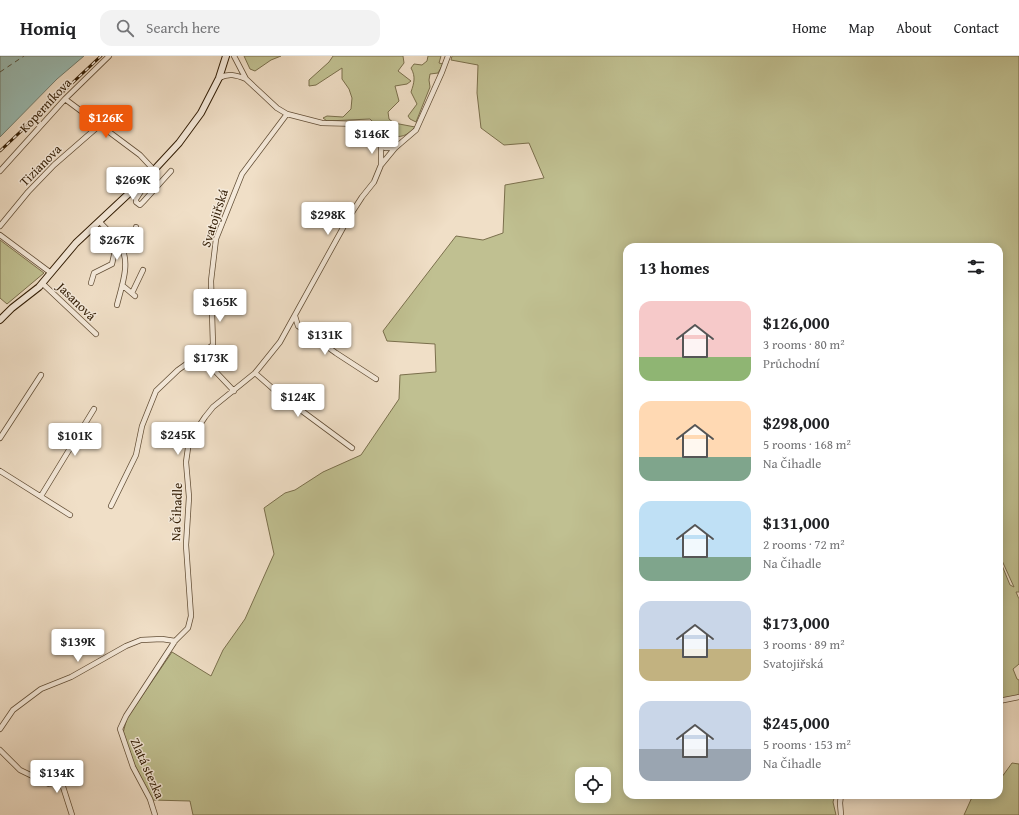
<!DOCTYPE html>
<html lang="en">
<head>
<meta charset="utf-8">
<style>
  :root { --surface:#fff; --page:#f2f2f2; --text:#202124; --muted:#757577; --line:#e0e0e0; --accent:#ea580c }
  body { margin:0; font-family:"Gentium Book Plus",serif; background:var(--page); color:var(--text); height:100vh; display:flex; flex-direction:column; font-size:15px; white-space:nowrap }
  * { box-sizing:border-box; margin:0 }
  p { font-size:13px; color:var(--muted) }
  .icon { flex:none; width:22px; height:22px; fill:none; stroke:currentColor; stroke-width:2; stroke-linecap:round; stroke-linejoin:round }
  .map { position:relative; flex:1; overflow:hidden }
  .sheet { position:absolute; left:623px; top:187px; width:380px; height:556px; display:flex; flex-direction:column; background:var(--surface); border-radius:12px; box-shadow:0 2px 10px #0003 }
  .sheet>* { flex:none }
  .fabs { position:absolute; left:575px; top:711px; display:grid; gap:8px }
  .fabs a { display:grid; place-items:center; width:36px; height:36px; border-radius:8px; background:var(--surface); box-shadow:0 2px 10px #0003; font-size:20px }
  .price { position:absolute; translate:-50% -34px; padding:0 9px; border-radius:4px; background:#fff; color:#222; font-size:13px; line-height:26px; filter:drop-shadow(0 1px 2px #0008) }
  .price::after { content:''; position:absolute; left:50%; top:24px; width:12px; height:9px; margin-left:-6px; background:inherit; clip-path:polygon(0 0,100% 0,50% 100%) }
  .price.active { background:var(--accent); color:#fff }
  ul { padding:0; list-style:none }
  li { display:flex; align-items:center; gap:12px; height:100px; padding:0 16px }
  li span { display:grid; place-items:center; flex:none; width:112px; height:80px; border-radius:12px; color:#555 }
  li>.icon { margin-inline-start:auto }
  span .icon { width:48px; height:48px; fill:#fffc; stroke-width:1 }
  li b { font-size:17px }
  h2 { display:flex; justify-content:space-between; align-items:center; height:48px; padding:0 16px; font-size:17px }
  header { display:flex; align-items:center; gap:24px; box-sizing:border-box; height:56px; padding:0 20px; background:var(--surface); border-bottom:1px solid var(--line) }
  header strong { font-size:19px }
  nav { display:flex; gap:22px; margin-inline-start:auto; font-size:14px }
  .search { width:280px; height:36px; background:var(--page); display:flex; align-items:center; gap:10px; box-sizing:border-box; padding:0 14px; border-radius:12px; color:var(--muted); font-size:15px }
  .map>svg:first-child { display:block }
  .green { fill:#c0c091; stroke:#7a6f4c; fill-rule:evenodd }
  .water { fill:#9abdb5; stroke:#717d6f }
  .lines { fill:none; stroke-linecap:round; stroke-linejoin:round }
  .ferry { stroke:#524e3b; stroke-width:1; stroke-dasharray:5 4; stroke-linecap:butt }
  .street-casing { stroke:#624e36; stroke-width:6 }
  .secondary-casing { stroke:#331e06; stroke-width:8 }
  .street { stroke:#f5eadb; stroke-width:4.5 }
  .secondary { stroke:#f5eadb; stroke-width:6 }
  .rail-casing { stroke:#331e06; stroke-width:3 }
  .rail { stroke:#f5eadb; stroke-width:1.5; stroke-dasharray:4.5; stroke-linecap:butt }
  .labels { text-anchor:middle; stroke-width:3; stroke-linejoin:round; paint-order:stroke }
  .street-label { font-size:13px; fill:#331e06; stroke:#f5eadb }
</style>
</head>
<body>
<header>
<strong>Homiq</strong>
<div class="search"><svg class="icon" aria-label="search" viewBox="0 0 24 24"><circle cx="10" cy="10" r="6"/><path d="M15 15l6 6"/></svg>Search here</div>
<nav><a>Home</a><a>Map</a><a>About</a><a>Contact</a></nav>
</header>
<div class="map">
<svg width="1019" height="759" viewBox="0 0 1019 759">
  <rect width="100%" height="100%" fill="#f0dfc7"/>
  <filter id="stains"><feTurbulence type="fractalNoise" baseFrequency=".005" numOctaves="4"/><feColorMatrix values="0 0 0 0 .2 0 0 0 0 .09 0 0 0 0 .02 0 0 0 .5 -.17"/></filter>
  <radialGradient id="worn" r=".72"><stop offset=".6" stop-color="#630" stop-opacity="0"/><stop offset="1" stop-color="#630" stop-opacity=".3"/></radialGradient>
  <path class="green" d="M244 0H281L271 4 255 15 250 13Z
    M333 0H403L404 7 398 15 411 25 407 28 395 30 399 45 388 56 389 63 394 67 415 71C399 90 384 77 370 63L327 65 323 62 327 60 343 61 351 53 352 42 349 33 342 23V12L316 29 309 30V24L329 6Z
    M428 0H441L439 7 443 8 438 17 430 18 429 24 430 31 416 66 410 63 408 60 417 48 411 36C414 27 416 21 411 12L414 8 422 9 427 5Z
    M452 0H1019V536H1016L1019 543V608L1013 613 1017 623 1019 624V641L999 645V502L1010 529 1014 531 999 498V191H627V739H835L833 746 836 759H193L190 745 152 744 135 710 123 677 127 662 172 596 211 620 223 594 245 563 274 498 264 452 285 437 295 434 323 416 361 399 399 343 400 319 436 316 435 288 387 285 383 275 456 180 483 184 503 177 505 129 544 122 529 87 504 89 481 72 477 37 478 9 451 4ZM582 718H604V740H582Z
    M0 184 44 217 7 248 0 242Z
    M1012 707 1019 708V759H964L973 739H999V725Z"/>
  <path class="water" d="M0 0H84L57 23 0 81Z"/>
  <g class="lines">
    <path class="ferry" d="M0 16 24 0"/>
    <g class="street-casing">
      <path id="street" d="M234 0 246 23 277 52 287 58 322 67 361 68 370 71 381 89 385 92H395
        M219 22C229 17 236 19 246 23
        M65 43 140 99 154 114
        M381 109V89
        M0 115 65 43 109 0
        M148 119 147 126 136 143V146L140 149 143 146 171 115
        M99 165C106 173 116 181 121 191 131 207 121 232 117 249
        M0 170 28 136 54 109 101 68
        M0 179 51 217
        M122 192 133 186 136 171
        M42 227 96 278
        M91 227 94 217 112 208 117 186
        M122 229 135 240
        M132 237 143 214
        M295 260 298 270 336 297 376 323
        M213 289 215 315
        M191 304 204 306 215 315 234 335
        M255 317 279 338 352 392
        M0 382 41 319
        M0 415 70 459
        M41 440 94 353
        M111 450 136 399 142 370 156 335 178 314 213 289 211 225 216 183 242 118 287 58
        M999 645 1019 641
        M0 673 13 654 41 633 71 621 126 590 141 584 162 583 175 585
        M0 694 20 714 49 728 52 727
        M57 712 72 759
        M155 759 150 743 133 711 120 673 126 660 175 585 188 572 191 560 186 489 189 441 186 406 189 385 205 361 213 351 255 317 280 286 349 161 362 141 374 126 381 109 395 92 416 74 442 16 448 0
        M841 759 840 747 841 739"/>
    </g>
    <g class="secondary-casing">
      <path id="secondary" d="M0 264 12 252 39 231 76 187 154 114 179 87 201 57 219 22 226 0"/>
    </g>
    <use href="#street" class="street"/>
    <use href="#secondary" class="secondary"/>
    <g class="rail-casing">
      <path id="rail" d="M0 95 101 0"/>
    </g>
    <use href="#rail" class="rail"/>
  </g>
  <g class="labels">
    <g class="street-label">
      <text transform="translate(45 49) rotate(-47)" y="5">Koperníkova</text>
      <text transform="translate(40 109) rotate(-45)" y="5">Tizianova</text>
      <text transform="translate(214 162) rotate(-72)" y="5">Svatojiřská</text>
      <text transform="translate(77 245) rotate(44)" y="5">Jasanová</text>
      <text transform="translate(176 456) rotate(-88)" y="5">Na Čihadle</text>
      <text transform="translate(148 712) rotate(66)" y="5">Zlatá stezka</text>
    </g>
  </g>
  <rect width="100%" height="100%" filter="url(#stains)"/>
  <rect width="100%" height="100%" fill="url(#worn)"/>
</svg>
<div class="fabs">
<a><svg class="icon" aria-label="locate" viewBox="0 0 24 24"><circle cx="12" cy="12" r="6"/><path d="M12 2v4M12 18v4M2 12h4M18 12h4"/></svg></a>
</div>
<b class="price active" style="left:106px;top:83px">$126K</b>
<b class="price" style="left:372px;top:99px">$146K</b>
<b class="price" style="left:133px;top:145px">$269K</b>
<b class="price" style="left:328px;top:180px">$298K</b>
<b class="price" style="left:117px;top:205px">$267K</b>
<b class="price" style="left:220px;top:267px">$165K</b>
<b class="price" style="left:325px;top:300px">$131K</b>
<b class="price" style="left:211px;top:323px">$173K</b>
<b class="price" style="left:298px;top:362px">$124K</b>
<b class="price" style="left:178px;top:400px">$245K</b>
<b class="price" style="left:75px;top:401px">$101K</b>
<b class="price" style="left:78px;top:607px">$139K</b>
<b class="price" style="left:57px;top:738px">$134K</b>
<section class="sheet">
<h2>13 homes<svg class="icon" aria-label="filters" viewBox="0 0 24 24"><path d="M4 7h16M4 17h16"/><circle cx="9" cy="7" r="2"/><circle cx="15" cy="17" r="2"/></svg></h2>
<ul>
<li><span style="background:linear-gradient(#f6c9c9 70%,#8fb573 0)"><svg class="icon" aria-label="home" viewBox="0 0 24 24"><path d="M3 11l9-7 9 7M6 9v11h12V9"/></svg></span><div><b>$126,000</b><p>3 rooms · 80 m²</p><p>Průchodní</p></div></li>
<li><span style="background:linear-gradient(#ffd9b3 70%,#7fa58c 0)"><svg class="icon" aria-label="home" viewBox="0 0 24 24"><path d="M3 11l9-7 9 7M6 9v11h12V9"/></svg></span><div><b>$298,000</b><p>5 rooms · 168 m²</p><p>Na Čihadle</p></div></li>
<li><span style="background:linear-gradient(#bfe0f5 70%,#7fa58c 0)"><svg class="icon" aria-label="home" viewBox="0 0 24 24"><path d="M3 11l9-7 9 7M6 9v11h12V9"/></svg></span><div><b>$131,000</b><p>2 rooms · 72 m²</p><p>Na Čihadle</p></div></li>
<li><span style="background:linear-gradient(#c9d6e8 60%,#c2b280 0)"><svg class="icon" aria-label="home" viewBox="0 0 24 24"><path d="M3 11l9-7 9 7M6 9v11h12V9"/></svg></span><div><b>$173,000</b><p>3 rooms · 89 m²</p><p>Svatojiřská</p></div></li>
<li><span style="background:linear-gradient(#c9d6e8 60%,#9aa5b1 0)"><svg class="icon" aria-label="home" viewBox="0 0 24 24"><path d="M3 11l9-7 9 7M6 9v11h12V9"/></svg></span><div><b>$245,000</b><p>5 rooms · 153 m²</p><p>Na Čihadle</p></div></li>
</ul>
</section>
</div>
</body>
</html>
